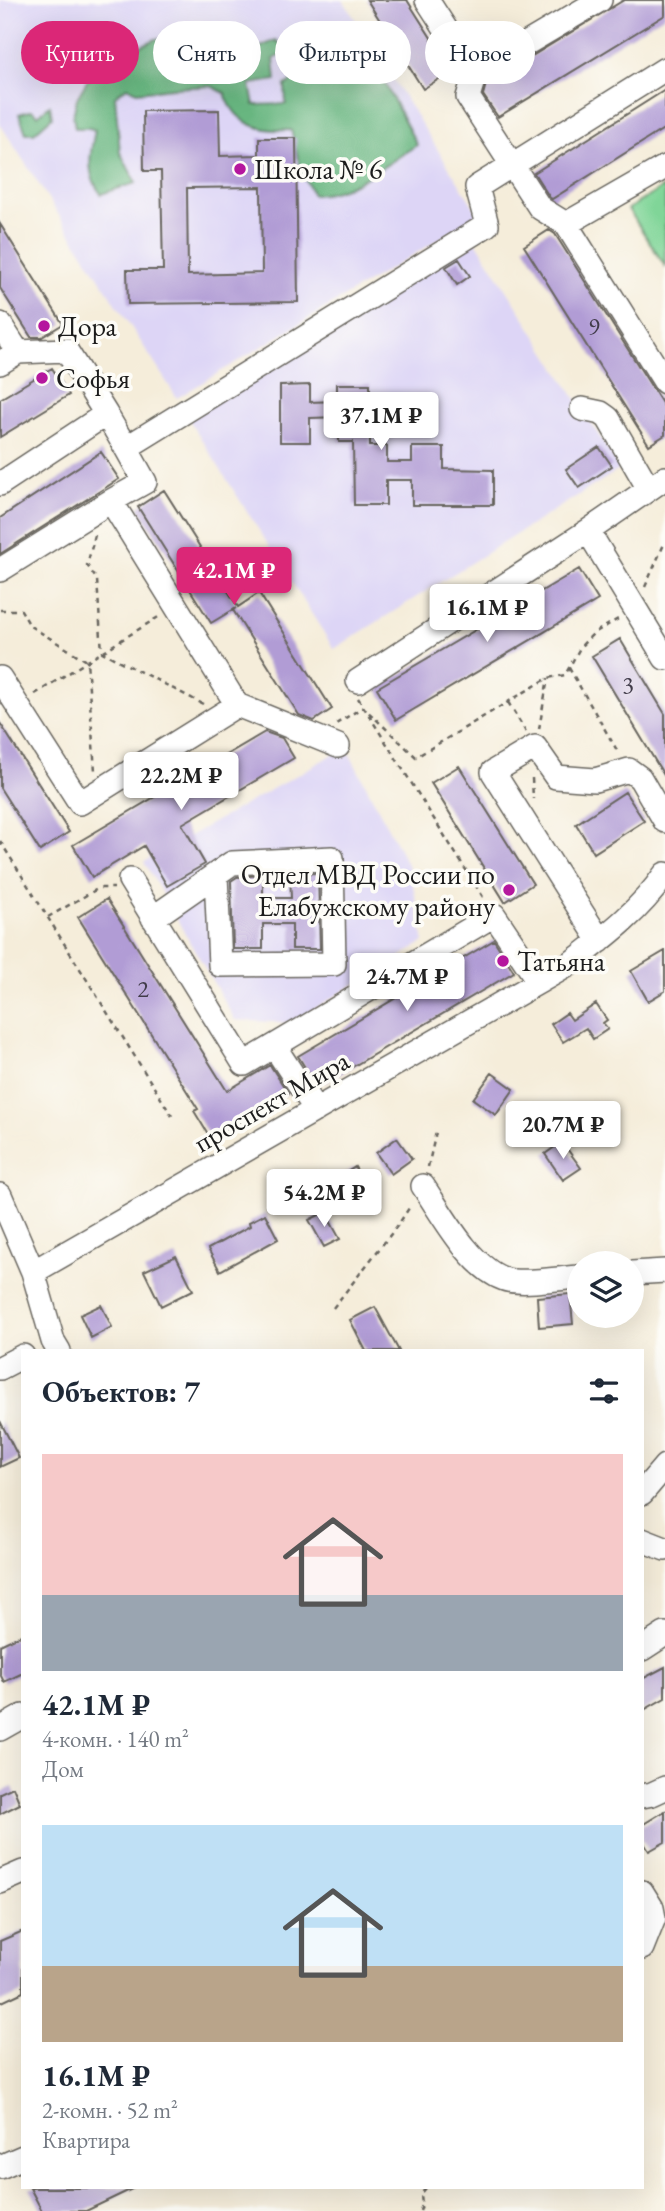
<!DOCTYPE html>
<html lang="ru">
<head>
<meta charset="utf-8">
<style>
  :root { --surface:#fff; --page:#f2f2f3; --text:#1f2937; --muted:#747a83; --accent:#db2777 }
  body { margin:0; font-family:"EB Garamond",serif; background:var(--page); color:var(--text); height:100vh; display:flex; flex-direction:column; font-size:26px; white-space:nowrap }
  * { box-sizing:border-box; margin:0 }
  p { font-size:23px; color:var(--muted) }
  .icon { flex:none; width:38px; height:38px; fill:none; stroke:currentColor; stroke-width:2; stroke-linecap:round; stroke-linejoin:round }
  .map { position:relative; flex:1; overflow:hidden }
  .side { position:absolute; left:21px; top:1349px; width:623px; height:840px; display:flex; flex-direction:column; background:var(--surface); border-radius:0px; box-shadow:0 7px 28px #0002 }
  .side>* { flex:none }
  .banner { position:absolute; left:21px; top:21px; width:623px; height:63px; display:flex; gap:14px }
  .controls { position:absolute; left:567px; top:1251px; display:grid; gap:14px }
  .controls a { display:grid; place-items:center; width:77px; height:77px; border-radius:50%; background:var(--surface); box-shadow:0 7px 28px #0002; font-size:35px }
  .price { position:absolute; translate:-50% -60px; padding:0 16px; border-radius:7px; background:#fff; color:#222; font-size:23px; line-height:46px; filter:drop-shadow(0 2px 4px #0008) }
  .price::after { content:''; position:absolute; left:50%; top:42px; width:21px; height:16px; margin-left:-10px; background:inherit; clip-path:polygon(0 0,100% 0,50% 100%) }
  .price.on { background:var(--accent); color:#fff }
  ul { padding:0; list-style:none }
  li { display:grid; align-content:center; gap:14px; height:371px; padding:0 21px }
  li span { display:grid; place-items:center; height:217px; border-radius:0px; color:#555 }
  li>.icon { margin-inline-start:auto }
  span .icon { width:126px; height:126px; fill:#fffc; stroke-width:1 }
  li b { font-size:30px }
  h2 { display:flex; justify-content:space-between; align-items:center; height:84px; padding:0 21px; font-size:30px }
  .chip { padding:0 24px; border-radius:32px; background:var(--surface); box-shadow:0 7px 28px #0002; font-size:24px; line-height:63px }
  .chip.on { background:var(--accent); color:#fff }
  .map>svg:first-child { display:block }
  .built { fill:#ddd5f6 }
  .green { fill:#80d598; stroke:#4e785a; stroke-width:2 }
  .forest { fill:#68b680; stroke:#42694e; stroke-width:2 }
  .building { fill:#b19cd5; fill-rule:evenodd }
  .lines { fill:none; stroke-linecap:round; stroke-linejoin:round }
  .minor-casing { stroke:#68655e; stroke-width:26 }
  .path { stroke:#68655e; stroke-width:2.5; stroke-dasharray:5 5; stroke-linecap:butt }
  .minor { stroke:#fff; stroke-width:23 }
  .poi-dot { fill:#b5179e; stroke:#fdfcf7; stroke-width:2.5 }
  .labels { text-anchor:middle; stroke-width:7; stroke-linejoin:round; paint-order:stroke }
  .number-label { font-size:24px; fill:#413c4a }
  .poi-label { font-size:28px; fill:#1c1c1c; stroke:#fdfcf7; text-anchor:start }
  .street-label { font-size:28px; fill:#1c1c1c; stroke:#fdfcf7 }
</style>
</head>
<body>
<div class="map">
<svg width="665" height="2211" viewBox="0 0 665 2211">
  <rect width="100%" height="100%" fill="#fdfcf7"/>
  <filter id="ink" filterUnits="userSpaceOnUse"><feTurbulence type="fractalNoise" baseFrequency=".0143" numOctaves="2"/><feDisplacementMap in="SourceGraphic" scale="14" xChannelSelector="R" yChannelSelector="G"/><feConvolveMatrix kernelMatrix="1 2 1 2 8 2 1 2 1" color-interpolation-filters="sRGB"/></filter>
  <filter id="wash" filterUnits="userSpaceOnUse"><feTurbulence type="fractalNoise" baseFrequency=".00686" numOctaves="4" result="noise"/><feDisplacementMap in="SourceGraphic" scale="28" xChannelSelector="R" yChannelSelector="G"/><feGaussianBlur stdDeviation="1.57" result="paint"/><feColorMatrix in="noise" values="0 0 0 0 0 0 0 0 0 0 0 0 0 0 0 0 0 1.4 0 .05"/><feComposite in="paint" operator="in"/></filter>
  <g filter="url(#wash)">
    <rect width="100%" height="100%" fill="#f5edda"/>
    <path class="built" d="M0 0H343L479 215 177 398 0 124Z
      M474 238 620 469 334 649 188 418Z
      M346 747 410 870 424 942 291 1023 235 1020 144 862Z"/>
    <path class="green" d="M665 186V266L628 209Z"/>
    <path class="forest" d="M214 27 230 54 237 58 276 40 287 51 274 59 276 80 250 84 254 105 286 104 285 85 323 66 343 60 363 67 385 84 417 145C386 164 351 194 313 195L302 173 291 130C260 132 235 125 225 93L211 86 172 88 137 92 127 87 115 96 120 152 136 183 101 194C85 173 90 155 95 130L89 128H75L73 116 77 98 87 81 111 66 129 51 156 39Z
      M50 105 52 117 34 133H26L19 114 32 110 38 115Z"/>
    <g id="blocks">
      <path class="building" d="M367 0H407L452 71 423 89Z
        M624 0H665V15L498 117 483 95 486 84Z
        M665 90V128L552 199 550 198 534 173Z
        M219 110 220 156 259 155V138H296L298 302 128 304 127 270H163L161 171H144L143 111ZM261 187 262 273 188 275 187 188Z
        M0 224 63 324 42 337H31L0 288Z
        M549 230 555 234 665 408V435L649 445 524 246Z
        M459 259 470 276 457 285 446 267Z
        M52 368 69 395 0 437V399Z
        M337 384H370V446H387V462H412V447H444V469L493 470V505H412V480H386V505H354L353 442H339V417L310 418V442H280V386L310 385V402L337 401Z
        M599 447 612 466 579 488 566 469Z
        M101 452 119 479 0 554V518Z
        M164 490 238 607 259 593 332 709 314 721 299 715 233 610 236 608 211 623 138 507Z
        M579 569 598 600 396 720 377 688Z
        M620 639 665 714V777L592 656Z
        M0 723 69 832 40 851 0 788Z
        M265 732 282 738 294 758 182 824 205 864 167 886 144 846 92 877 73 845Z
        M459 766 533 884 505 902 431 783Z
        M625 792 644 821 594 853 576 824Z
        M318 873 320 949H292V924H263V949H233L231 881 237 877 263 875V898H291L290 874Z
        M107 899 227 1091 270 1065 288 1093 211 1139 194 1111 198 1109 78 917Z
        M494 940 514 972 325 1083 321 1078 314 1082 298 1056Z
        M665 951V991L648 1001 631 971Z
        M596 1004 607 1020 603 1023 608 1029 593 1039 586 1028 563 1042 551 1024 567 1013 572 1020Z
        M492 1073 514 1089 496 1115 473 1099Z
        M397 1138 412 1159 391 1174 376 1153Z
        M562 1142 581 1168 563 1180 545 1154Z
        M355 1167 368 1188 353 1197 341 1176Z
        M325 1212 340 1239 324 1247 309 1220Z
        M265 1214 278 1239 220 1271 208 1249 250 1226 249 1222Z
        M176 1256 193 1290 161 1306 144 1271Z
        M570 1294 573 1324 539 1327 537 1297Z
        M101 1305 112 1327 91 1338 80 1315Z
        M375 1307 399 1351H366L350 1320Z
        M0 1421 19 1458 0 1467Z
        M23 1634V1673L4 1682 0 1674V1645Z
        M665 1667V1698L642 1711V1679Z
        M13 1787 20 1804 0 1814V1793Z
        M665 1811V1842L649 1851 642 1840V1825Z
        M23 1931V1992L0 2003V1941Z
        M30 2188H134L86 2211H42Z"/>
    </g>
  </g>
  <g filter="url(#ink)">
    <use href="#blocks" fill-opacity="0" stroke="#68655e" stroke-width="2"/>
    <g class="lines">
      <g class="minor-casing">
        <path id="minor" d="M427 0 475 74 600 0
          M475 74 468 97 540 208 566 224
          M665 167 566 224 665 382
          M0 324 18 352
          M0 363 18 352 66 350 106 414
          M582 409 601 413 608 418 649 489
          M665 478 588 531 665 658
          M0 484 106 414 126 448 487 225 477 187 665 69
          M111 501 145 482 126 448
          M0 570 111 501 237 705 80 803 0 678
          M358 681 588 531
          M237 705 338 746
          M130 880 244 1064 494 915 539 982
          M153 918 232 863 332 858 334 964 220 965 216 875
          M600 941 493 772 535 747 556 777 595 780 629 770 640 778 665 821
          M274 1046 316 1110
          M423 1186C442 1214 470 1267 504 1279 520 1285 561 1278 579 1277
          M0 1195 33 1272 53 1341 59 1351
          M33 1272 570 964C605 937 640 911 665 874
          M632 1273 665 1271
          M0 1368 23 1356
          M642 1493 665 1466
          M642 1540 665 1549
          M642 1649 665 1634
          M0 1729 23 1716
          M642 1796 652 1794 665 1788
          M0 1882 23 1872
          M642 1892 652 1908 654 1918 642 1948
          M0 2167 23 2157"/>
      </g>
      <path class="path" d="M95 535 87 565 97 580 102 652 203 704
        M645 587 665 542
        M0 610H21L30 626 87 661 95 771
        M569 668 618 752
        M35 694 160 616
        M358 698 483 897
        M508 702 526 732
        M336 724 363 707 416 757 548 678 565 675 581 646 594 633 620 618
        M539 729 548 678
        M532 778 533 799
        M0 841 172 1116
        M48 917 99 888H114
        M428 1167 436 1132
        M333 1308 398 1225 411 1205
        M420 2211 422 2205 421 2194 426 2188"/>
      <use href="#minor" class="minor"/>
    </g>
  </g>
  <g class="poi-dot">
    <circle cx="240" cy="169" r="7"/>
    <circle cx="44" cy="326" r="7"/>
    <circle cx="42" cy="378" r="7"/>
    <circle cx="509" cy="890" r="7"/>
    <circle cx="503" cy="961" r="7"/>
  </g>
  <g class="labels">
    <g class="number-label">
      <text x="594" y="335">9</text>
      <text x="628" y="693">3</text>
      <text x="143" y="997">2</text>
    </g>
    <g class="poi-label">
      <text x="254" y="179">Школа № 6</text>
      <text x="58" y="336">Дора</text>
      <text x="56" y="388">Софья</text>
      <text x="495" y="884" text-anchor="end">Отдел МВД России по<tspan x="495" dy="32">Елабужскому району</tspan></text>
      <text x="517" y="971">Татьяна</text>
    </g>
    <g class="street-label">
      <text transform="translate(271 1101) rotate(-30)" y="10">проспект Мира</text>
    </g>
  </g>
</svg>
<div class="controls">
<a><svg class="icon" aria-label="layers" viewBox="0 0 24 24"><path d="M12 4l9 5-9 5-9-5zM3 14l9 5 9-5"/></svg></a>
</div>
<b class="price" style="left:381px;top:452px">37.1M ₽</b>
<b class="price on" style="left:234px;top:607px">42.1M ₽</b>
<b class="price" style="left:487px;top:644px">16.1M ₽</b>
<b class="price" style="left:181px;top:812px">22.2M ₽</b>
<b class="price" style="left:407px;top:1013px">24.7M ₽</b>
<b class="price" style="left:563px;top:1161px">20.7M ₽</b>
<b class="price" style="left:324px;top:1229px">54.2M ₽</b>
<div class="banner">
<a class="chip on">Купить</a>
<a class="chip">Снять</a>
<a class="chip">Фильтры</a>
<a class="chip">Новое</a>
</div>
<section class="side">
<h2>Объектов: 7<svg class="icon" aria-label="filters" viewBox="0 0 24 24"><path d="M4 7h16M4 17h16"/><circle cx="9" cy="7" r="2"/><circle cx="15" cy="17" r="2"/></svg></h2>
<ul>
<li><span style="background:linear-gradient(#f6c9c9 65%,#9aa5b1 0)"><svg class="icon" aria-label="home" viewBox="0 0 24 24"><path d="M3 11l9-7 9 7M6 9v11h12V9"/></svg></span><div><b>42.1M ₽</b><p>4-комн. · 140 m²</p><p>Дом</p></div></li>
<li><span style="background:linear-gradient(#bfe0f5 65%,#b9a48a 0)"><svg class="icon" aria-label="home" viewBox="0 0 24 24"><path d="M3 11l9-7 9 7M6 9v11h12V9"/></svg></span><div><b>16.1M ₽</b><p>2-комн. · 52 m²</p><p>Квартира</p></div></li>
</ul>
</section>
</div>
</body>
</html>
